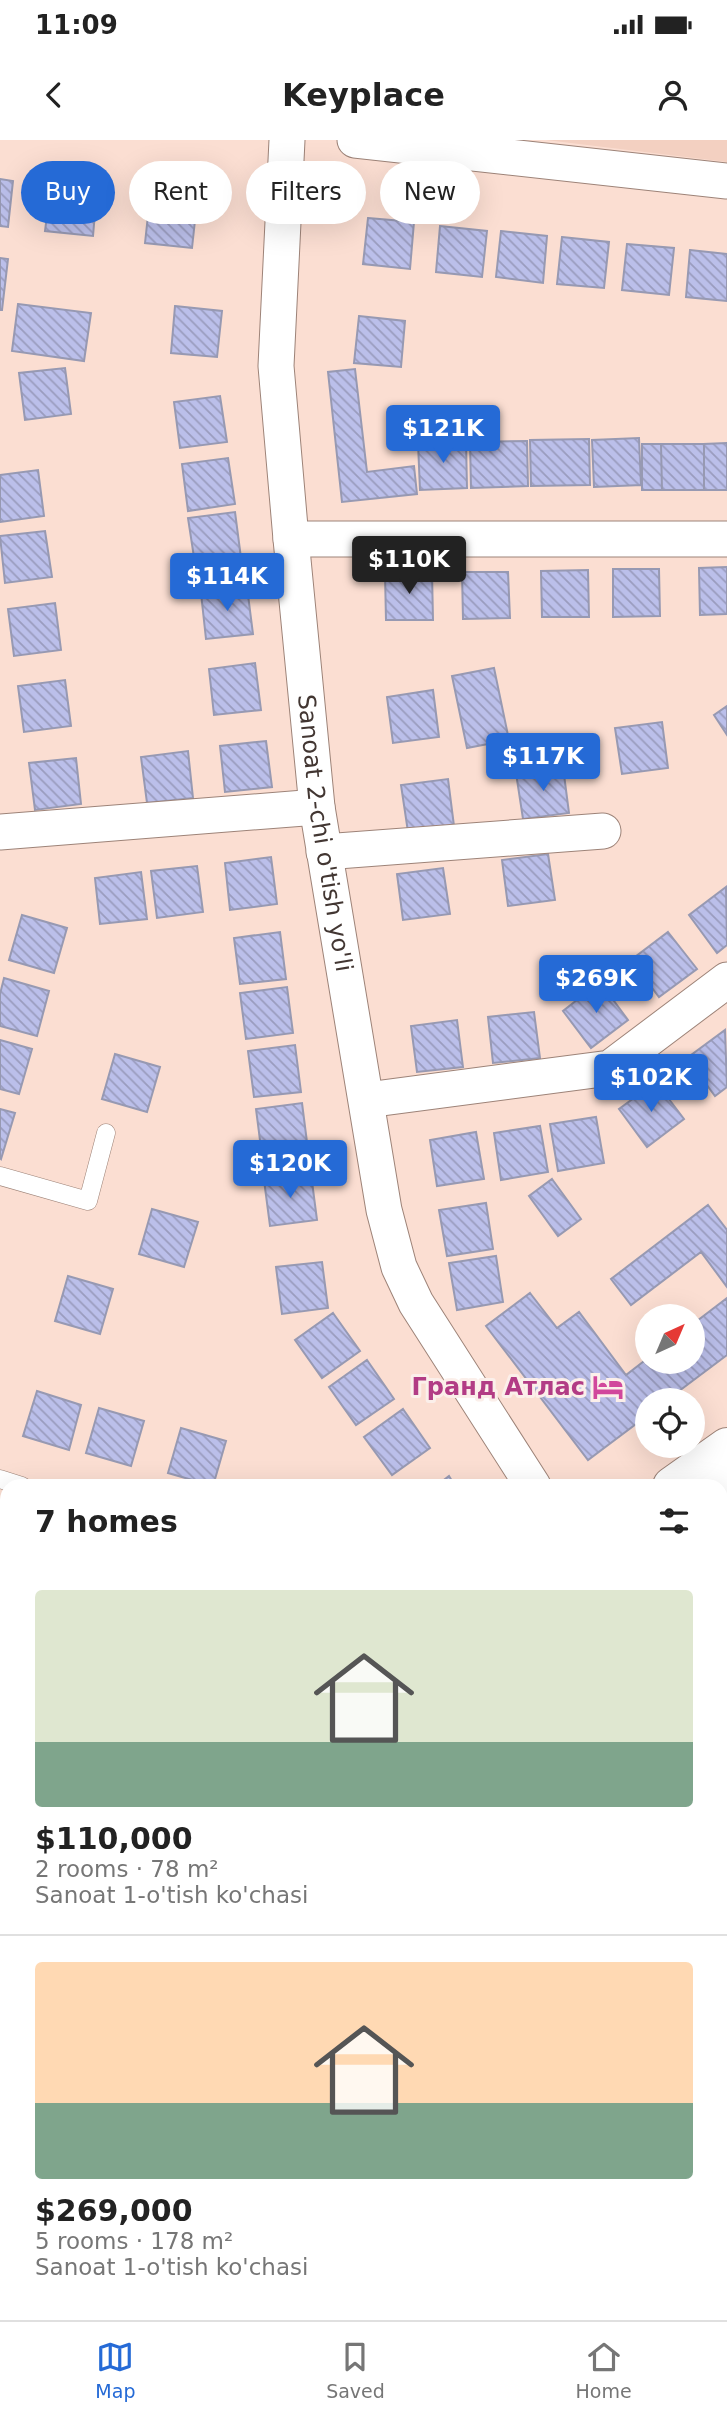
<!DOCTYPE html>
<html lang="en">
<head>
<meta charset="utf-8">
<style>
  :root { --surface:#fff; --page:#f2f2f2; --text:#222; --muted:#767676; --line:#e0e0e0; --accent:#256ad6 }
  body { margin:0; font-family:"DejaVu Sans",sans-serif; background:var(--page); color:var(--text); height:100vh; display:flex; flex-direction:column; font-size:26px; white-space:nowrap }
  * { box-sizing:border-box; margin:0 }
  p { font-size:23px; color:var(--muted) }
  .icon { flex:none; width:38px; height:38px; fill:none; stroke:currentColor; stroke-width:2; stroke-linecap:round; stroke-linejoin:round }
  .map { position:relative; flex:1; overflow:hidden }
  .details { position:absolute; left:0px; top:1339px; width:728px; height:842px; display:flex; flex-direction:column; background:var(--surface); border-radius:21px 21px 0 0; box-shadow:0 7px 28px #0002 }
  .details>* { flex:none }
  .top-card { position:absolute; left:21px; top:21px; width:686px; height:63px; display:flex; gap:14px }
  .needle { width:46px; rotate:44deg }
  .tools { position:absolute; left:635px; top:1164px; display:grid; gap:14px }
  .tools a { display:grid; place-items:center; width:70px; height:70px; border-radius:50%; background:var(--surface); box-shadow:0 7px 28px #0002; font-size:35px }
  .price { position:absolute; translate:-50% -60px; padding:0 16px; border-radius:7px; background:var(--accent); color:#fff; font-size:23px; line-height:46px; filter:drop-shadow(0 2px 4px #0008) }
  .price::after { content:''; position:absolute; left:50%; top:42px; width:21px; height:16px; margin-left:-10px; background:inherit; clip-path:polygon(0 0,100% 0,50% 100%) }
  .price.on { background:#222; color:#fff }
  ul { padding:0; list-style:none }
  li { display:grid; align-content:center; gap:14px; height:371px; padding:0 35px }
  li+li { border-top:2px solid var(--line) }
  li span { display:grid; place-items:center; height:217px; border-radius:7px; color:#555 }
  li>.icon { margin-inline-start:auto }
  span .icon { width:126px; height:126px; fill:#fffc; stroke-width:1 }
  li b { font-size:30px }
  h2 { display:flex; justify-content:space-between; align-items:center; height:84px; padding:0 35px; font-size:30px }
  .chip { padding:0 24px; border-radius:32px; background:var(--surface); box-shadow:0 7px 28px #0002; font-size:24px; line-height:63px }
  .chip.on { background:var(--accent); color:#fff }
  .status { display:flex; justify-content:space-between; align-items:center; height:49px; padding:0 35px; background:var(--surface); direction:ltr }
  .status svg { height:19px; fill:currentColor }
  header { display:flex; justify-content:space-between; align-items:center; height:91px; padding:0 35px; background:var(--surface); font-size:32px; font-weight:700 }
  .tabs { display:flex; justify-content:space-around; align-items:center; height:98px; border-top:2px solid var(--line); background:var(--surface); font-size:19px; color:var(--muted) }
  .tabs a { display:grid; justify-items:center; gap:4px }
  .tabs .on { color:var(--accent) }
  .map>svg:first-child { display:block }
  .built { fill:#f3d0c1 }
  .building { fill:url(#building-back-hatch); stroke:#9799b2; stroke-width:2 }
  .lines { fill:none; stroke-linecap:round; stroke-linejoin:round }
  .service-casing { stroke:#9d8378; stroke-width:19 }
  .minor-casing { stroke:#9d8378; stroke-width:37 }
  .secondary-casing { stroke:#9d8378; stroke-width:40 }
  .service { stroke:#fff; stroke-width:18 }
  .minor { stroke:#fff; stroke-width:35 }
  .secondary { stroke:#fff; stroke-width:38 }
  .labels { text-anchor:middle; stroke-width:6; stroke-linejoin:round; paint-order:stroke }
  .street-label { font-size:24px; fill:#423632; stroke:#fbefea }
  .hotel-label { font-size:24px; font-weight:bold; fill:#b23c85; stroke:#fbefea; text-anchor:end }
</style>
</head>
<body>
<div class="status"><b>11:09</b><svg viewBox="0 0 49 12"><path d="M0 12V9h3v3zM5 12V6h3v6zM10 12V3h3v9zM15 12V0h3v12zM26 1h20v11H26zM47 4h2v5h-2z"/></svg></div>
<header><svg class="icon" aria-label="back" viewBox="0 0 24 24"><path d="M15 5l-7 7 7 7"/></svg>Keyplace<svg class="icon" aria-label="person" viewBox="0 0 24 24"><circle cx="12" cy="8" r="4"/><path d="M4 21q1-7 8-7t8 7"/></svg></header>
<div class="map">
<svg width="727" height="2180" viewBox="0 0 727 2180">
  <defs>
    <pattern id="building-back-hatch" width="6" height="6" patternUnits="userSpaceOnUse" patternTransform="scale(1.75)"><rect width="6" height="6" fill="#bbbfea"/><path d="M-1 5l2 2M0 0l6 6M5-1l2 2" fill="none" stroke="#9a9cbe"/></pattern>
  </defs>
  <rect width="100%" height="100%" fill="#fbded2"/>
  <path class="built" d="M546 0H727V22Z"/>
  <path class="building" d="M0 39 13 41 8 87 0 86Z
    M51 44 97 49 93 96 45 91Z
    M150 57 197 62 192 108 145 103Z
    M368 78 414 82 410 129 363 124Z
    M440 86 487 91 482 137 436 132Z
    M501 91 547 96 543 143 496 137Z
    M562 97 609 102 604 148 557 144Z
    M627 104 674 108 669 155 622 150Z
    M690 110 727 114V161L686 157Z
    M0 118 8 119 2 170H0Z
    M18 164 91 173 84 221 12 211Z
    M175 166 222 171 217 217 171 213Z
    M359 176 405 181 401 227 354 223Z
    M65 228 71 274 25 280 19 233Z
    M355 229 367 332 414 326 417 354 342 362 328 232Z
    M220 256 227 302 180 308 174 262Z
    M639 298 641 345 594 347 592 300Z
    M589 299 590 345 531 346 530 300Z
    M466 301 467 348 420 350 418 303Z
    M527 301 528 346 471 348 470 302Z
    M727 303V350H704V304Z
    M642 304H661L662 350H642Z
    M661 304H704V350H662Z
    M228 318 235 364 188 371 182 324Z
    M38 330 44 376 0 382V335Z
    M235 372 241 418 195 424 188 378Z
    M45 391 52 437 5 443 0 396Z
    M727 427V474L700 475 699 428Z
    M613 429H659L660 476 613 477Z
    M588 430 589 477H542L541 431Z
    M432 432 433 480H386L385 434Z
    M462 432H508L510 478 463 479Z
    M247 447 253 494 206 499 201 453Z
    M55 463 61 510 14 516 8 469Z
    M255 523 261 570 214 575 209 529Z
    M494 528 509 600 467 608 452 536Z
    M65 540 71 586 24 592 18 546Z
    M433 550 439 597 393 603 387 557Z
    M727 566V595L714 575Z
    M662 582 668 628 622 634 615 588Z
    M266 601 272 647 225 652 220 606Z
    M188 611 193 658 147 663 141 617Z
    M76 618 81 664 35 670 29 623Z
    M563 627 569 673 523 679 516 633Z
    M448 639 454 686 408 692 401 645Z
    M548 714 555 760 508 766 502 720Z
    M271 717 277 764 230 770 225 723Z
    M197 726 203 772 157 778 151 731Z
    M443 728 450 774 403 780 397 734Z
    M141 732 147 779 100 784 95 738Z
    M726 747 727 805 717 813 689 775Z
    M22 775 67 788 54 833 9 820Z
    M280 792 286 839 240 844 234 798Z
    M668 792 697 829 659 857 631 820Z
    M4 838 49 851 37 896 0 886V854Z
    M600 842 628 880 591 908 563 871Z
    M287 847 293 893 246 899 240 853Z
    M534 872 540 918 493 923 488 877Z
    M457 880 463 927 417 932 411 886Z
    M725 890 727 947 715 956 687 918Z
    M0 900 32 909 19 954 0 949Z
    M295 905 301 952 254 957 248 911Z
    M115 914 160 927 147 972 102 959Z
    M656 942 684 979 647 1007 619 969Z
    M302 963 308 1010 262 1016 256 969Z
    M0 969 15 973 1 1019 0 1018Z
    M596 977 604 1023 558 1031 550 984Z
    M540 986 548 1032 501 1040 494 993Z
    M476 992 484 1039 437 1046 430 1000Z
    M311 1034 317 1080 270 1086 264 1040Z
    M552 1039 581 1079 558 1096 529 1056Z
    M486 1063 493 1109 447 1116 439 1070Z
    M708 1065 727 1090V1147L701 1112 631 1165 611 1139Z
    M152 1069 198 1082 184 1127 139 1114Z
    M496 1116 503 1162 457 1170 449 1123Z
    M322 1122 328 1168 282 1174 276 1127Z
    M68 1136 113 1149 100 1194 55 1181Z
    M530 1153 557 1188 579 1172 626 1235 648 1218V1222H693V1184L727 1158V1215L667 1260H648V1275L588 1320 486 1186Z
    M333 1173 360 1211 322 1238 295 1200Z
    M367 1220 394 1259 356 1285 329 1247Z
    M37 1251 81 1265 69 1310 23 1296Z
    M99 1268 144 1281 131 1326 86 1313Z
    M403 1269 430 1308 392 1335 364 1297Z
    M181 1288 226 1301 213 1346 168 1333Z
    M449 1336 455 1346H436Z
    M0 1383 6 1385 0 1406Z
    M727 1451V1467L721 1459Z
    M7 1664V1722L2 1726 0 1669Z
    M721 1739 727 1748V1771L721 1776Z
    M727 1853V1869L721 1861Z
    M7 1967V1981L0 1972Z
    M0 2006 7 2015V2023L0 2028Z
    M0 2165 7 2166V2174H27V2180H0Z
    M721 2165H725L723 2180H679L680 2174H721Z
    M27 2174H83L82 2180H27Z
    M204 2174H230V2178Z
    M318 2174H368L361 2180H324Z"/>
  <g class="lines">
    <g class="service-casing">
      <path id="service" d="M0 1036 88 1061 106 993
        M0 1339 22 1346"/>
    </g>
    <g class="minor-casing">
      <g id="minor">
        <path id="s1" d="M287 0 276 226 291 399 317 667 384 1070 399 1127 416 1163 533 1346"/>
        <path d="M355 0 727 41"/>
        <path d="M291 399H727"/>
        <path d="M0 692 317 667"/>
        <path d="M324 712 603 691"/>
        <path d="M367 960 610 928 727 840"/>
        <path d="M721 1807 727 1803"/>
        <path d="M721 2133 727 2134"/>
        <path d="M267 2180V2174"/>
      </g>
    </g>
    <g class="secondary-casing">
      <path id="secondary" d="M672 1346 727 1307
        M721 1349 727 1345
        M0 1826 7 1821
        M0 1862 7 1857"/>
    </g>
    <use href="#service" class="service"/>
    <use href="#minor" class="minor"/>
    <use href="#secondary" class="secondary"/>
  </g>
  <defs>
    <g id="hotel-bare" transform="scale(2.415)"><path d="M-6-4.5h1.5V1H6V5H4.5V3h-9V5H-6ZM-4 0a1.8 1.8 0 1 1 3.6 0ZM.5 0V-2.5h3Q6-2.5 6 0Z" fill="#d1479c" stroke="#fbefea" stroke-width="2.5" paint-order="stroke"/></g>
  </defs>
  <g fill-rule="evenodd">
    <use href="#hotel-bare" x="608" y="1247"/>
  </g>
  <g class="labels">
    <g class="street-label">
      <text dy="8" stroke="none"><textPath href="#s1" startOffset="696">Sanoat 2-chi o'tish yo'li</textPath></text>
    </g>
    <g class="hotel-label">
      <text x="585" y="1255">Гранд Атлас</text>
    </g>
  </g>
</svg>
<div class="tools">
<a><svg class="needle" viewBox="-14 -14 28 28"><path d="M0-13l5 13h-10z" fill="#e53935"/><path d="M0 13l5-13h-10z" fill="#767676"/></svg></a>
<a><svg class="icon" aria-label="locate" viewBox="0 0 24 24"><circle cx="12" cy="12" r="6"/><path d="M12 2v4M12 18v4M2 12h4M18 12h4"/></svg></a>
</div>
<b class="price" style="left:443px;top:325px">$121K</b>
<b class="price on" style="left:409px;top:456px">$110K</b>
<b class="price" style="left:227px;top:473px">$114K</b>
<b class="price" style="left:543px;top:653px">$117K</b>
<b class="price" style="left:596px;top:875px">$269K</b>
<b class="price" style="left:651px;top:974px">$102K</b>
<b class="price" style="left:290px;top:1060px">$120K</b>
<div class="top-card">
<a class="chip on">Buy</a>
<a class="chip">Rent</a>
<a class="chip">Filters</a>
<a class="chip">New</a>
</div>
<section class="details">
<h2>7 homes<svg class="icon" aria-label="filters" viewBox="0 0 24 24"><path d="M4 7h16M4 17h16"/><circle cx="9" cy="7" r="2"/><circle cx="15" cy="17" r="2"/></svg></h2>
<ul>
<li><span style="background:linear-gradient(#dfe7d0 70%,#7fa58c 0)"><svg class="icon" aria-label="home" viewBox="0 0 24 24"><path d="M3 11l9-7 9 7M6 9v11h12V9"/></svg></span><div><b>$110,000</b><p>2 rooms · 78 m²</p><p>Sanoat 1-o'tish ko'chasi</p></div></li>
<li><span style="background:linear-gradient(#ffd9b3 65%,#7fa58c 0)"><svg class="icon" aria-label="home" viewBox="0 0 24 24"><path d="M3 11l9-7 9 7M6 9v11h12V9"/></svg></span><div><b>$269,000</b><p>5 rooms · 178 m²</p><p>Sanoat 1-o'tish ko'chasi</p></div></li>
</ul>
</section>
</div>
<nav class="tabs">
<a class="on"><svg class="icon" aria-label="map" viewBox="0 0 24 24"><path d="M3 6l6-2 6 2 6-2v14l-6 2-6-2-6 2zM9 4v14M15 6v14"/></svg>Map</a>
<a><svg class="icon" aria-label="saved" viewBox="0 0 24 24"><path d="M7 4h10v16l-5-4-5 4z"/></svg>Saved</a>
<a><svg class="icon" aria-label="home" viewBox="0 0 24 24"><path d="M3 11l9-7 9 7M6 9v11h12V9"/></svg>Home</a>
</nav>
</body>
</html>
